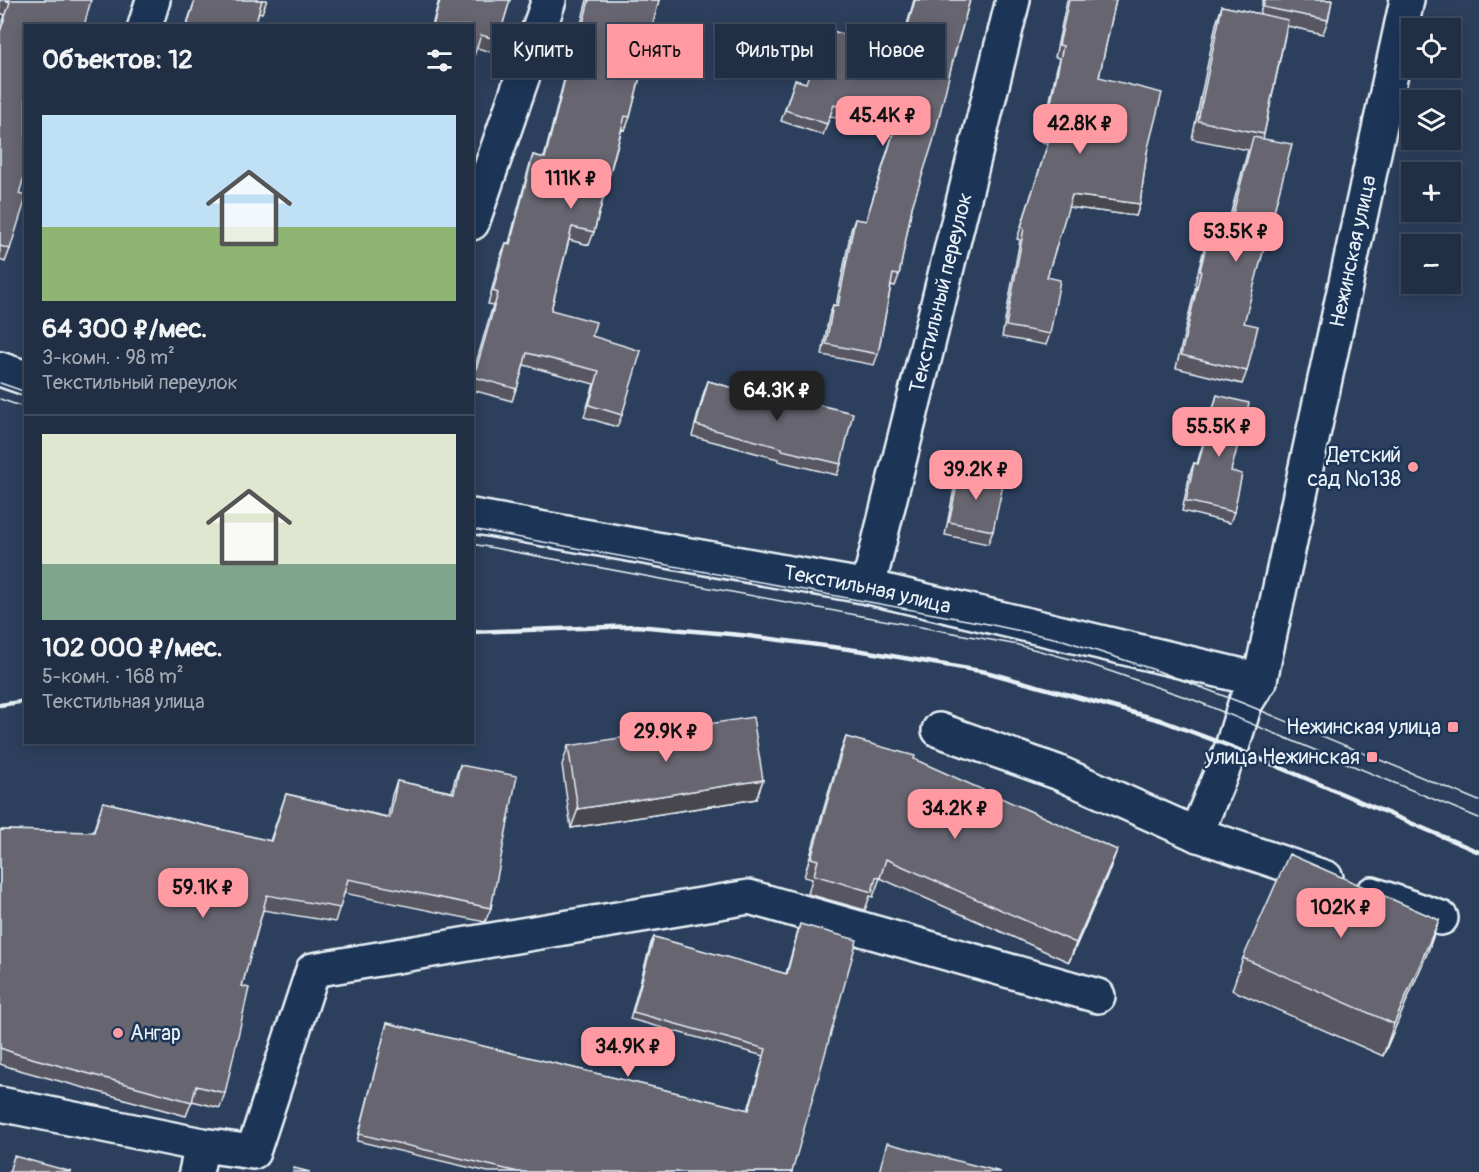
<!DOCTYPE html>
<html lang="ru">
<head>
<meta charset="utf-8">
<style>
  :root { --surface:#212f45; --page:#29374c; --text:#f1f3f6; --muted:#a2a9b3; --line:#3e4a5e; --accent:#ff9aa2 }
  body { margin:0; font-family:Pangolin,sans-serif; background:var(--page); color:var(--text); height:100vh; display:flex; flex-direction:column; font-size:22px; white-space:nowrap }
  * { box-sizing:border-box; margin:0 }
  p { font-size:20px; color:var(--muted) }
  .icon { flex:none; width:33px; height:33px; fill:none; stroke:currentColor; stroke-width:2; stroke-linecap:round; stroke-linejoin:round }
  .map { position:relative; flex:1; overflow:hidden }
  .side { position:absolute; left:24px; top:24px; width:450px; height:720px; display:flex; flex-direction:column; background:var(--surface); border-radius:0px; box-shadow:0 3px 15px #0003,0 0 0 2px var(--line) }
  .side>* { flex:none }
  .banner { position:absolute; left:492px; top:24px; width:570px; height:54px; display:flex; gap:12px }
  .controls { position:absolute; left:1401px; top:18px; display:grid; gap:12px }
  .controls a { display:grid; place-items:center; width:60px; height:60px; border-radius:0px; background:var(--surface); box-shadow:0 3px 15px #0003,0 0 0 2px var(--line); font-size:30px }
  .price { position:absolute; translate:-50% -51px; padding:0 14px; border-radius:12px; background:var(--accent); color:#111; font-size:20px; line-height:39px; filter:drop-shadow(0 2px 3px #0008) }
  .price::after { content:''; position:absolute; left:50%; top:36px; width:18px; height:14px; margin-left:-9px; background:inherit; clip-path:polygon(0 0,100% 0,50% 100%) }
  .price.on { background:#222; color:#fff }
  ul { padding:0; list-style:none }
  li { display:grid; align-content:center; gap:12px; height:318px; padding:0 18px }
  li+li { border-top:2px solid var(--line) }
  li span { display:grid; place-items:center; height:186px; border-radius:0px; color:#555 }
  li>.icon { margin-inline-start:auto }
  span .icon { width:108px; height:108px; fill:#fffc; stroke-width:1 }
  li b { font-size:26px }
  h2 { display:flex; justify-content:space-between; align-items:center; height:72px; padding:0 18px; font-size:26px }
  .tag { padding:0 21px; border-radius:0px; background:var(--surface); box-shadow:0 3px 15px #0003,0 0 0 2px var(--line); font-size:21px; line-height:54px }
  .tag.on { background:var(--accent); color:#111 }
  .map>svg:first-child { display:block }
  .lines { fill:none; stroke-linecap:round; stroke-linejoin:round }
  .minor-casing { stroke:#e8f1f8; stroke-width:38 }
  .minor { stroke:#1d3557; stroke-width:33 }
  .tram { stroke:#e8f1f8; stroke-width:1.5 }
  .rail { stroke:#e8f1f8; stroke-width:4.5 }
  .wall { fill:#585760; stroke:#e8f1f8; stroke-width:1.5 }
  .shaded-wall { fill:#47474e; stroke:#e8f1f8; stroke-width:1.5 }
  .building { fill:#666570; stroke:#e8f1f8; stroke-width:1.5 }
  .poi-dot { fill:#ff9aa2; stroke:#1d3557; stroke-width:2 }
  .labels { text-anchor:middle; stroke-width:5; stroke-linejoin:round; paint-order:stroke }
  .street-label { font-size:21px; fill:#e8f1f8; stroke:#1d3557 }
  .poi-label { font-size:21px; fill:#e8f1f8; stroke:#1d3557; text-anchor:end }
</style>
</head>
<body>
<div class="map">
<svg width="1479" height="1172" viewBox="0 0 1479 1172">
  <rect width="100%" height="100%" fill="#2c3f5c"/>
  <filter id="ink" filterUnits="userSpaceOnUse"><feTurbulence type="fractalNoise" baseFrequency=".0167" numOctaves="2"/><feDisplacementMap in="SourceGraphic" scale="12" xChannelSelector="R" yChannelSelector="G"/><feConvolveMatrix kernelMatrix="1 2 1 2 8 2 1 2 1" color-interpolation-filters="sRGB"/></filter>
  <g filter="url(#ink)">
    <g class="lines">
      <g class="minor-casing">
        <g id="minor">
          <path d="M145 26 153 0"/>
          <path d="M472 223 549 0"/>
          <path d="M0 369 26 378"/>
          <path id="s1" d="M472 516 868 587 1260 680"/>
          <path id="s2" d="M868 587 1013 0"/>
          <path d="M939 730 1057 772 1196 834 1326 878"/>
          <path id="s3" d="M1196 834 1232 747 1245 704 1260 680 1407 0"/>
          <path d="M1372 894 1441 918"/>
          <path d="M0 1104 202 1145"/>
          <path d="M196 1172 202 1145 253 1152 313 970 749 897 1098 996"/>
        </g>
      </g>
      <use href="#minor" class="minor"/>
      <path class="tram" d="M0 383 26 392
        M0 399 26 408
        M472 529 983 623 1063 640 1158 671 1245 704 1479 801
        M472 544 1018 645 1092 665 1194 700 1479 818"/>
      <path class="rail" d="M472 632 636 626 741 635 863 651 986 672 1160 720 1232 747 1479 852
        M0 705 26 701"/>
    </g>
    <path class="wall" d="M0 0H91L26 26 19 194 10 249 5 262 0 260V30L5 15 0 13Z
      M195 0H267L262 13 258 12 255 26H186Z
      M439 0H510L494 53 477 48 472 26H432Z
      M587 0H659L630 117 625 130 622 129 594 232 589 245 569 240 551 310 592 336 622 415 617 427 584 417 594 384 524 365 512 401 472 390V377L493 305 488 304 501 255 506 243H509L529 167 533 155 544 158 565 76 569 63H571Z
      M914 0H970L912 207 899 275 895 286 891 285 878 354 874 365 822 355 829 316 833 305 836 306 851 230 855 219 866 221 892 136 830 116 823 135 781 121 795 80 806 83 899 53Z
      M1067 0H1116L1099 77 1147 152 1140 204 1136 216 1068 207 1047 277 1050 334 1046 345 1002 337 1020 240 1017 239 1048 143 1041 142 1059 58 1055 57Z
      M1263 0H1332L1328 20 1323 34 1287 26 1263 139 1244 323 1247 371 1242 384 1176 368 1196 285 1195 284 1209 229 1213 216 1229 220 1248 150 1192 139 1216 24 1222 6 1260 14Z
      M708 381 792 404 794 399 841 464 837 475 778 461V459L692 436 704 392Z
      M1217 395 1231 471 1234 512 1230 523 1182 511 1190 473 1194 463 1197 464Z
      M960 471 993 531 988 544 945 535 955 484Z
      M846 737 914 759 1110 869 1069 962 880 878 873 897 870 896 865 910 808 894 812 879 804 877 839 756Z
      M568 746 763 780 756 799 571 828 562 765Z
      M460 765 491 908 485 922 344 893 335 922 263 910 242 986 225 1093 220 1108 192 1101 186 1116 12 1068 0 1064V830L93 832 103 802 270 841 286 794 388 817 392 795 397 781 452 792 455 779Z
      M1439 920 1428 951 1383 1056 1232 990 1243 958Z
      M800 924 792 1172H488L357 1141 387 1023 748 1110 764 1056 630 1019 651 943 654 937 786 974Z"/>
    <path class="shaded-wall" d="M1072 195 1140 204 1136 216 1068 207Z
      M763 780 756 799 571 828 578 809Z
      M1117 850 1110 869 1069 962 1076 943Z
      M1439 920 1428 951 1383 1056 1394 1024Z"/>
    <path class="building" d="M4 0H91L84 26H26V170L19 194 26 196V198L10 249 0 246V32L10 2Z
      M195 0H262L255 26H187Z
      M440 0H510L498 40 481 35 472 62V26H433Z
      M589 0H659L630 117 625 116 594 232 572 227 551 310 596 322 592 336 641 351 622 415 589 405 599 371 527 353 517 389 474 377 498 293 493 291 506 243 510 244 533 155 545 158 569 63 573 64Z
      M915 0H970L953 60 933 142 912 207 899 275 893 274 878 354 826 344 833 305 838 306 855 219 866 221 896 125 834 105 827 124 785 110 795 80 806 83 824 28 900 53Z
      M1069 0H1116L1099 77 1162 93 1147 152 1140 204 1072 195 1047 277 1060 280 1050 334 1006 326 1024 228 1021 227 1052 131 1045 130 1063 46 1059 45Z
      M1265 0H1332L1328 20 1263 7Z
      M1222 6 1288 20 1264 134 1198 121Z
      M1253 137 1292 144 1244 323 1258 326 1247 371 1181 355 1201 271H1200L1213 216 1231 221Z
      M708 381 792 405 794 399 853 413 841 464 782 450V448L696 425Z
      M1217 395 1249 403 1231 471 1242 474 1234 512 1186 501 1194 463 1198 464Z
      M960 471 1004 480 993 531 949 522Z
      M753 717 763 780 578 809 568 746Z
      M846 737 915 756 914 759 1117 850 1076 943 886 859 880 878 876 877 872 892 814 875 818 860 811 858Z
      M460 765 517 776 491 908 348 879 340 908 267 895 242 986 249 988 225 1093 196 1086 192 1102 17 1054 0 1048V830L94 832 103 802 271 841 286 794 390 818 397 781 454 793Z
      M1289 854 1439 920 1394 1024 1243 958Z
      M800 924 857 940 792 1172H518L359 1134 387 1023 749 1110 766 1049 633 1012 654 937 787 974Z
      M887 1143 1001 1172H879Z
      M14 1156 72 1172H9Z
      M294 1168 310 1172H293Z"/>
  </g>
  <g class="poi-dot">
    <circle cx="1413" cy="467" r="6"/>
    <rect x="1447" y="721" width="12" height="12" rx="3"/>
    <rect x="1366" y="751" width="12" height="12" rx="3"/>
    <circle cx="118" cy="1033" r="6"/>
  </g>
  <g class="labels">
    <g class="street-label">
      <text dy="7" stroke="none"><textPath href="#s3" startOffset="606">Нежинская улица</textPath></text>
      <text dy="7" stroke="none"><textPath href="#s2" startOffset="303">Текстильный переулок</textPath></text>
      <text dy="7" stroke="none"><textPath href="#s1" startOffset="402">Текстильная улица</textPath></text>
    </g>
    <g class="poi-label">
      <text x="1401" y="462">Детский<tspan x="1401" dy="24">сад №138</tspan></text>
      <text x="1441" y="734">Нежинская улица</text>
      <text x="1360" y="764">улица Нежинская</text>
      <text x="130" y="1040" text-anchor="start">Ангар</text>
    </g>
  </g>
</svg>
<div class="controls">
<a><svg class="icon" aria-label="locate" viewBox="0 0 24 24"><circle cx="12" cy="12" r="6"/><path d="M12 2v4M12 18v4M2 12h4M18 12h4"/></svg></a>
<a><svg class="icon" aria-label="layers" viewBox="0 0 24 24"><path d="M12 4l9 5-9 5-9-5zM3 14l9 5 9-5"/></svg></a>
<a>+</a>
<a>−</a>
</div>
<b class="price" style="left:883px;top:147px">45.4K ₽</b>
<b class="price" style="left:1080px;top:155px">42.8K ₽</b>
<b class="price" style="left:571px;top:210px">111K ₽</b>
<b class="price" style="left:1236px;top:263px">53.5K ₽</b>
<b class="price on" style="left:777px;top:422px">64.3K ₽</b>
<b class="price" style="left:1219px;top:458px">55.5K ₽</b>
<b class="price" style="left:976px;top:501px">39.2K ₽</b>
<b class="price" style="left:666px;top:763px">29.9K ₽</b>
<b class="price" style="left:955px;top:840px">34.2K ₽</b>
<b class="price" style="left:203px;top:919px">59.1K ₽</b>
<b class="price" style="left:1341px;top:939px">102K ₽</b>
<b class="price" style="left:628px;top:1078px">34.9K ₽</b>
<div class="banner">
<a class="tag">Купить</a>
<a class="tag on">Снять</a>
<a class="tag">Фильтры</a>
<a class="tag">Новое</a>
</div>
<section class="side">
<h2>Объектов: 12<svg class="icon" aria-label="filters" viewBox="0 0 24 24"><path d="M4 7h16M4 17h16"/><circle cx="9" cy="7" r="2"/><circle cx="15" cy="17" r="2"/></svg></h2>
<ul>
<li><span style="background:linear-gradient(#bfe0f5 60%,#8fb573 0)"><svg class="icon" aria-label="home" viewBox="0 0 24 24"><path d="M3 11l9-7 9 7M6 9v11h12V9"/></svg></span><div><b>64 300 ₽/мес.</b><p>3-комн. · 98 m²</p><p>Текстильный переулок</p></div></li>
<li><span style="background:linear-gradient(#dfe7d0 70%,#7fa58c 0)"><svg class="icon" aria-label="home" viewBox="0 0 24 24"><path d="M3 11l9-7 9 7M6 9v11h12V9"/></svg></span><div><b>102 000 ₽/мес.</b><p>5-комн. · 168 m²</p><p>Текстильная улица</p></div></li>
</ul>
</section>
</div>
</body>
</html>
